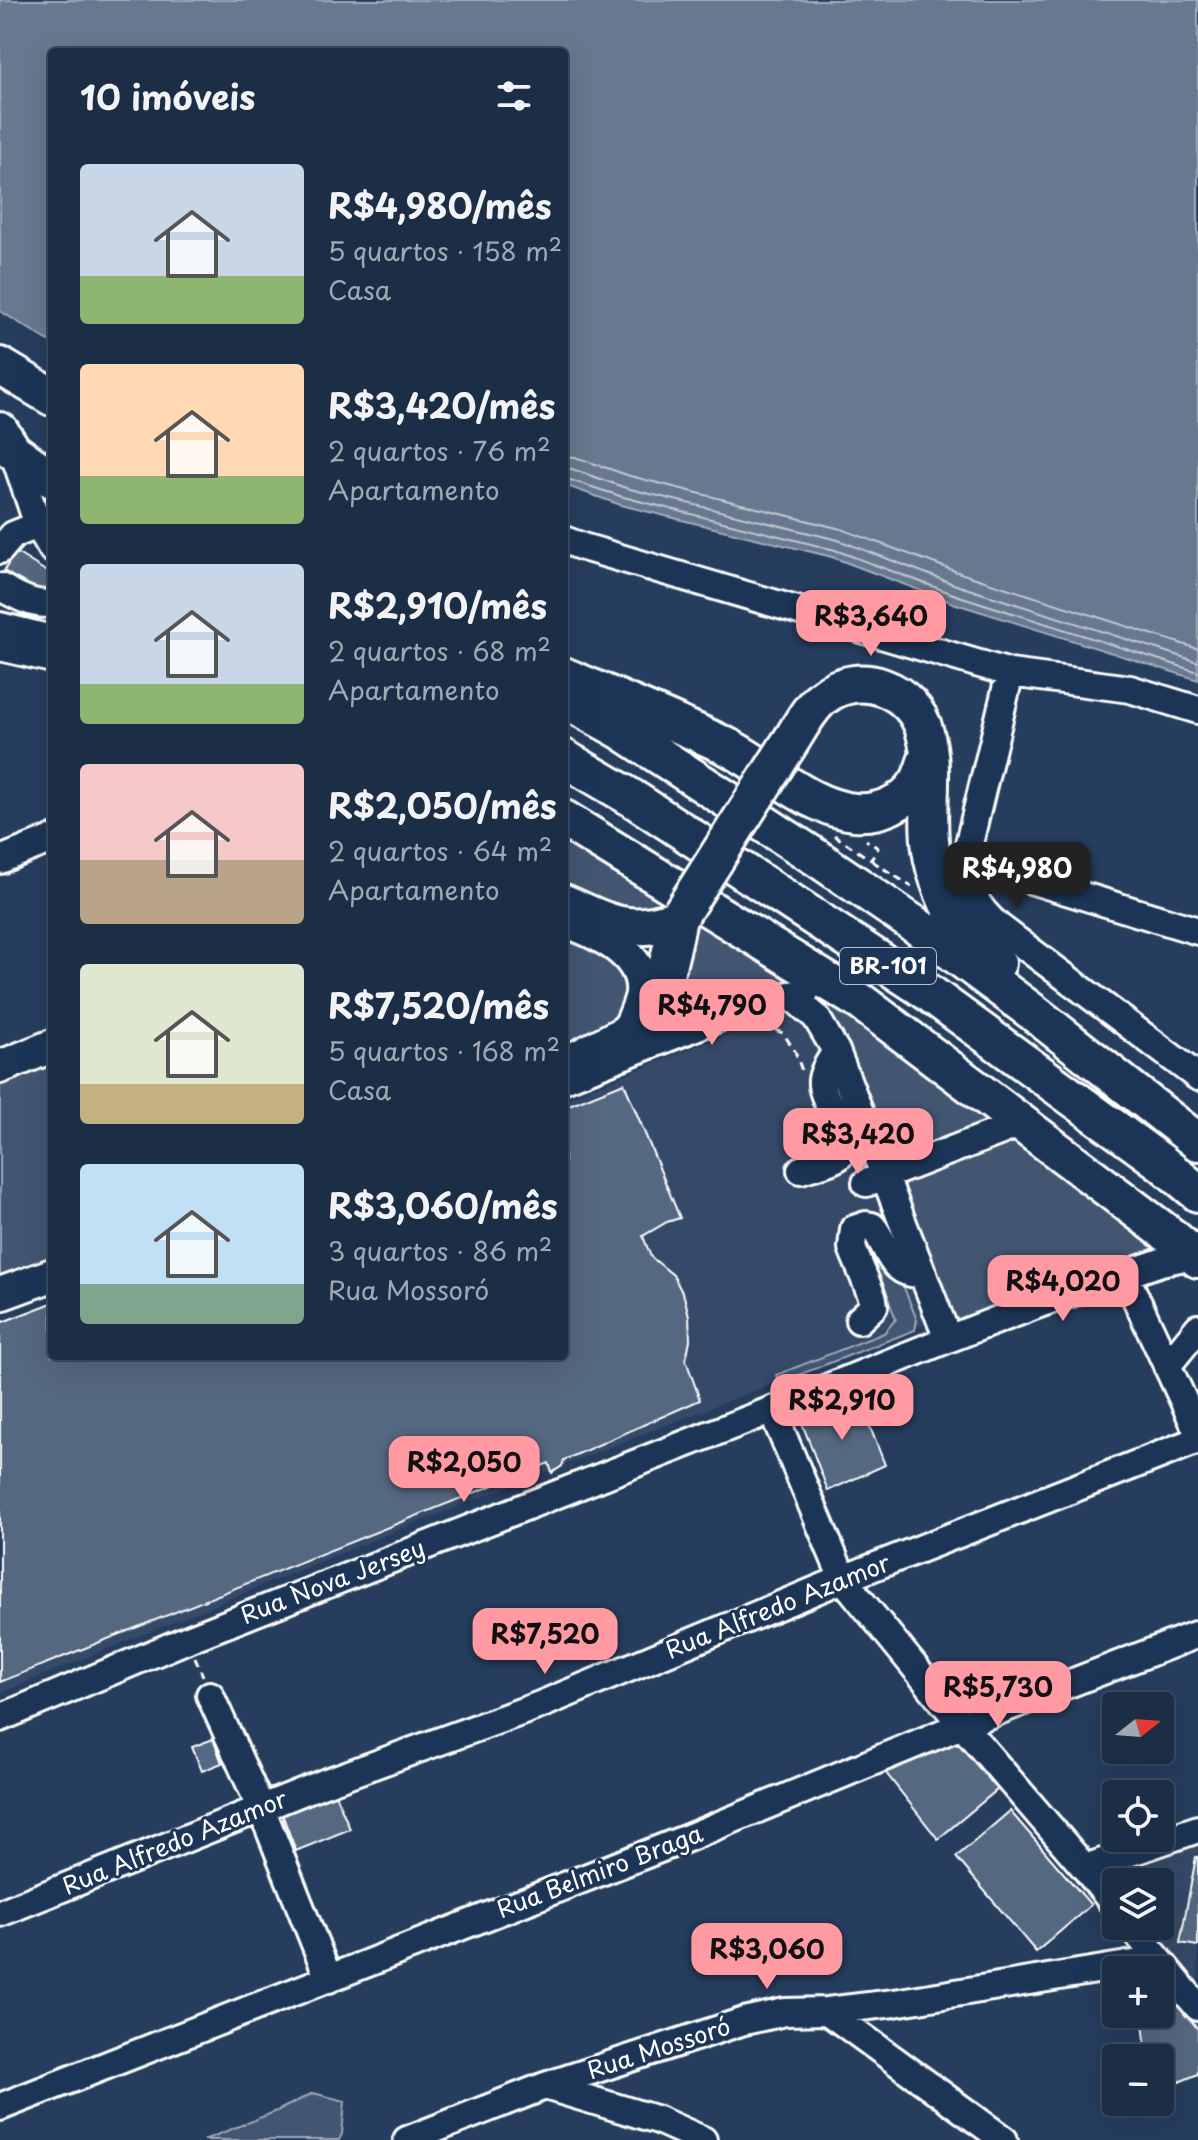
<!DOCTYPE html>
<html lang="pt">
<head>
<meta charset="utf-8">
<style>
  :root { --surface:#1c2e46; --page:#293a51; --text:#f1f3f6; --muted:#a0a8b3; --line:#3a4a5f; --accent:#ff9aa2 }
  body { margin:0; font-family:"Playpen Sans",sans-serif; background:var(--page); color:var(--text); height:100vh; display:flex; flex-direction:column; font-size:30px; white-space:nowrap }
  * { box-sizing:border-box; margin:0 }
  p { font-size:26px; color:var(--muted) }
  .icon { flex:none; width:44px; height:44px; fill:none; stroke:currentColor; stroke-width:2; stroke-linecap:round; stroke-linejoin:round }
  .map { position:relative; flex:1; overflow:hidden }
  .sheet { position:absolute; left:48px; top:48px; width:520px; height:1312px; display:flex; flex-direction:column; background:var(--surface); border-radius:8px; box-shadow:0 8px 32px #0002,0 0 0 2px var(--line) }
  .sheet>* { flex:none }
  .needle { width:52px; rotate:73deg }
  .buttons { position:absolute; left:1102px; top:1692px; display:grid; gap:16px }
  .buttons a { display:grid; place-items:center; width:72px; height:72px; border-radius:8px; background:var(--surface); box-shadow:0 8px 32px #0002,0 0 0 2px var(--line); font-size:40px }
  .price { position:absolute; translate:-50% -68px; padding:0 18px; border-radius:16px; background:var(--accent); color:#111; font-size:26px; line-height:52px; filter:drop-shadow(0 2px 4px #0008) }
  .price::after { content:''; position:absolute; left:50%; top:48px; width:24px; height:18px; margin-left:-12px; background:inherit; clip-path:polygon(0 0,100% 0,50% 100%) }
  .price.active { background:#222; color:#fff }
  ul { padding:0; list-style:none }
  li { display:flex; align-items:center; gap:24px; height:200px; padding:0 32px }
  li span { display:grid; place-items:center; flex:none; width:224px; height:160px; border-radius:8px; color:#555 }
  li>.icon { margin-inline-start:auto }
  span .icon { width:96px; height:96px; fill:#fffc; stroke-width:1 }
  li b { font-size:34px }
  h2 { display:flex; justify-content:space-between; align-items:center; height:96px; padding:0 32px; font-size:34px }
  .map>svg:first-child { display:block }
  .built { fill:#344a68 }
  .green { fill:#425672; stroke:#a0aab8; stroke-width:2 }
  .water { fill:#67788e; stroke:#a4aebb; stroke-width:2 }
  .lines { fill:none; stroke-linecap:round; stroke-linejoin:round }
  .shore { stroke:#c2c9d2; stroke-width:2 }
  .building { fill:#556781; stroke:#fff; stroke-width:2 }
  .minor-casing { stroke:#fff; stroke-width:32 }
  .major-casing { stroke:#fff; stroke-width:38 }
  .highway-casing { stroke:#fff; stroke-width:42 }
  .path { stroke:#fff; stroke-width:3; stroke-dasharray:8 6; stroke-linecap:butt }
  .minor { stroke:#1d3557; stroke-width:26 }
  .major { stroke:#1d3557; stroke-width:32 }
  .highway { stroke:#1d3557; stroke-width:36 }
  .highway-bridge-casing { stroke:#fff; stroke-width:42; stroke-linecap:butt }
  .highway-bridge { stroke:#1d3557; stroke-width:36 }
  .labels { text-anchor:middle; stroke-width:6; stroke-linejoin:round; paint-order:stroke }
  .shield { fill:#1d3557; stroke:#bbc2cd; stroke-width:2 }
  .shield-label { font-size:22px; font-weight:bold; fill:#fff }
  .street-label { font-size:24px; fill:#fff; stroke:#1d3557 }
</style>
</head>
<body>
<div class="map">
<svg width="1198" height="2140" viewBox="0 0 1198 2140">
  <rect width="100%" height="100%" fill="#263d5e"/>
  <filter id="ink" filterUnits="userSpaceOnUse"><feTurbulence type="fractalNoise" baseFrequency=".0125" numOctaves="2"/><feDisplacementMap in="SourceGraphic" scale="16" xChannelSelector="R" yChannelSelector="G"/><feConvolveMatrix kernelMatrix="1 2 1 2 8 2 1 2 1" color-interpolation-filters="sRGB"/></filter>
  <g filter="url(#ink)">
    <path class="built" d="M807 1003 938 1319 388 1534 0 1693V1321L52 1301V1356H564V1099Z
      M1198 1845V1984L1150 1926H1160V1882H1120L1119 1878 1124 1873Z"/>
    <path class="green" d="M564 829 667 902C632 928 600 906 564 893Z
      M694 910 819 985 666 1028 676 967Z
      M564 933 607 956 634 981 627 1022 564 1056Z
      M813 1002 857 1009 1149 1231 1158 1250 956 1328 843 1036Z
      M52 1065V1263L0 1282V1085Z
      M871 1240 898 1273 917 1320 915 1330 778 1383 776 1375 884 1333 896 1319 867 1246V1242Z
      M313 2093 345 2101 342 2134 339 2140H204L277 2111Z"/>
    <path class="water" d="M0 0H1198V680L953 603 832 557 621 505 564 485V52H52V343L0 311Z"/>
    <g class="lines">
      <path class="shore" d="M564 456 575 457 630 476 841 529 963 574 1198 649
        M564 468 572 469 626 488 838 540 959 586 1198 662
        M564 478 623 497 835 550 956 595 1198 672"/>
    </g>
    <path class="building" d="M15 552 52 575V594L49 599 4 571Z
      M624 1083 680 1218 667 1222 643 1236 651 1257 673 1275 684 1296 689 1316 690 1340 686 1360 700 1400 564 1460 562 1466 552 1473 549 1463 0 1682V1323L52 1303V1356H564V1107Z
      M857 1394 885 1465 828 1491 800 1418Z
      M213 1739 222 1763 202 1771 192 1747Z
      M958 1741 998 1789 938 1839 882 1768Z
      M335 1793 350 1829 296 1851 282 1814Z
      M1010 1811 1091 1905 1036 1952 956 1857Z
      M1196 1857H1198V1946L1180 1943Z
      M1160 1982 1198 2029V2074L1160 2090V2058H1147L1142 2014H1160Z"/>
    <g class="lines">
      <g class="minor-casing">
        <path id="minor" d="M13 451 38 525 52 549
          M564 540 583 547 1010 673 1130 689 1198 710
          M0 550 13 535 38 525
          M0 587C16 595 34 607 52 603
          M0 626 52 639
          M0 647 52 659
          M1010 673 965 860C970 892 974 906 999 927L1198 1077
          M0 860 52 839
          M965 860 1198 931
          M790 995 816 1017 836 1051 948 1339
          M564 1079 746 1007 790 995 805 993
          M801 1170C812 1166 829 1163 838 1157 860 1140 819 1102 822 1080 823 1070 831 1060 836 1051
          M866 1183 1022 1123
          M1125 1275 1198 1432
          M859 1320 874 1306 873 1299 852 1248 854 1229 866 1225 872 1226C890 1247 888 1276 923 1274
          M1167 1366 1198 1328
          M772 1410 843 1579 962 1725 1085 1868 1116 1907
          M210 1695 261 1808 329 1979
          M0 1718 188 1639 772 1410 948 1339 1039 1304 1161 1262 1193 1255
          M1085 1868 1198 1829
          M0 1913 324 1783 540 1705 843 1579 1198 1440
          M1131 1926 1198 2007
          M827 2011 1004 2140
          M545 2086 658 2120 703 2140
          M0 2107 690 1837 962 1725 1198 1634
          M407 2140 545 2086 744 2021 785 2012 827 2011 894 2003 1158 1960"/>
      </g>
      <g class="major-casing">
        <path id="major" d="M564 1064 629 1030C633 1019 640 1006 642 994 646 954 597 932 566 921
          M0 1067 52 1046
          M0 1294 52 1275"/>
      </g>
      <g class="highway-casing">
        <path id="highway" d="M0 366 52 397
          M0 431 13 451 52 479
          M564 676C618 699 673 721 726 746 767 766 808 808 855 812 879 814 905 803 918 782 923 774 925 763 929 754
          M564 699 620 730 817 858 917 926 1034 1013 1198 1142
          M787 747C798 731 808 709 823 697 859 668 914 689 925 733 936 771 925 810 931 849 934 873 948 908 962 929 971 942 986 953 997 963
          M564 758 632 798 925 990 1162 1163 1198 1193
          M564 819 861 1002 1172 1237 1198 1259
          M564 903C609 923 629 936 678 918
          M629 1030C664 997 669 963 678 918L682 912"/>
      </g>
      <path class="path" d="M834 835 871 860 878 848 866 840
        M872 861 912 887
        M690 985 717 995
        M686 991 689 1003 687 1007
        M762 1025 783 1033 795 1051 802 1071
        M195 1657 203 1676"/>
      <use href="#minor" class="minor"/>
      <use href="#major" class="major"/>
      <use href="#highway" class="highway"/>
      <g class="highway-bridge-casing">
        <path id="highway-bridge" d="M682 912 787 747"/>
      </g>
      <use href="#highway-bridge" class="highway-bridge"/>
    </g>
  </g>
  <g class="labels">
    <rect class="shield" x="840" y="948" width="96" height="36" rx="6"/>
    <g class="shield-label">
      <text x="888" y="974">BR-101</text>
    </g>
    <g class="street-label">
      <text transform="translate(333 1582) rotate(-21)" y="8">Rua Nova Jersey</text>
      <text transform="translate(778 1607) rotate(-22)" y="8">Rua Alfredo Azamor</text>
      <text transform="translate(175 1843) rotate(-22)" y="8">Rua Alfredo Azamor</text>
      <text transform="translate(600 1872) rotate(-21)" y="8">Rua Belmiro Braga</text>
      <text transform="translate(659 2049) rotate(-18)" y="8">Rua Mossoró</text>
    </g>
  </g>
</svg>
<div class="buttons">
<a><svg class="needle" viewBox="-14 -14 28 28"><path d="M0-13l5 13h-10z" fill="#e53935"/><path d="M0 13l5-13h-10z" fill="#a0a8b3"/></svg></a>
<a><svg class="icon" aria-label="locate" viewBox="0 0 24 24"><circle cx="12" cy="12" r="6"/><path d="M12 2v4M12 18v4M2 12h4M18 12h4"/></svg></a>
<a><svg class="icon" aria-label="layers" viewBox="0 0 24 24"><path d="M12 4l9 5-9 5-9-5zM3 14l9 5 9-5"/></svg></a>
<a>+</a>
<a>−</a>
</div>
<b class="price" style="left:871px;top:658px">R$3,640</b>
<b class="price active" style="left:1017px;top:910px">R$4,980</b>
<b class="price" style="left:712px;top:1047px">R$4,790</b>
<b class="price" style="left:858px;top:1176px">R$3,420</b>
<b class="price" style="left:1063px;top:1323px">R$4,020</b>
<b class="price" style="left:842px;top:1442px">R$2,910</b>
<b class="price" style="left:464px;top:1504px">R$2,050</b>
<b class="price" style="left:545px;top:1676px">R$7,520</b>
<b class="price" style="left:998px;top:1729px">R$5,730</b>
<b class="price" style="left:767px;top:1991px">R$3,060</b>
<section class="sheet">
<h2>10 imóveis<svg class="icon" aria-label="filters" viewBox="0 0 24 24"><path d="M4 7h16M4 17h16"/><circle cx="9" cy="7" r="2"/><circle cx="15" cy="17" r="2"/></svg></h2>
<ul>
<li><span style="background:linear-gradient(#c9d6e8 70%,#8fb573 0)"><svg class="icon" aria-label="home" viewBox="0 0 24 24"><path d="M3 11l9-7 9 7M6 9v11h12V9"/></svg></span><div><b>R$4,980/mês</b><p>5 quartos · 158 m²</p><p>Casa</p></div></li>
<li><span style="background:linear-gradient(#ffd9b3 70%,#8fb573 0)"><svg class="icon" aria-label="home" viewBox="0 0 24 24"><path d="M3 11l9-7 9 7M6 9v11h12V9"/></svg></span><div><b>R$3,420/mês</b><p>2 quartos · 76 m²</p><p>Apartamento</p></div></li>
<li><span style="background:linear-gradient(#c9d6e8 75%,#8fb573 0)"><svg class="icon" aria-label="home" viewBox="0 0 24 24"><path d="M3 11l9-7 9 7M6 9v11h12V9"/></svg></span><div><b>R$2,910/mês</b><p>2 quartos · 68 m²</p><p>Apartamento</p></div></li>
<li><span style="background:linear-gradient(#f6c9c9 60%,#b9a48a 0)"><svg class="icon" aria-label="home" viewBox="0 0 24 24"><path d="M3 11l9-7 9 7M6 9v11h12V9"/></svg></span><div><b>R$2,050/mês</b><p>2 quartos · 64 m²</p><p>Apartamento</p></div></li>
<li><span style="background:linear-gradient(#dfe7d0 75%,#c2b280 0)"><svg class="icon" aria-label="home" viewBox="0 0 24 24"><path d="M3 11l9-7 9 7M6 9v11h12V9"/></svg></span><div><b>R$7,520/mês</b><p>5 quartos · 168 m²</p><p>Casa</p></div></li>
<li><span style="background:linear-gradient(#bfe0f5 75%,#7fa58c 0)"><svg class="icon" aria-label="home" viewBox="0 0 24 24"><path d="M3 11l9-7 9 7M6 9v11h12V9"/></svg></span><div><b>R$3,060/mês</b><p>3 quartos · 86 m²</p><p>Rua Mossoró</p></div></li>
</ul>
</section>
</div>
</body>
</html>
